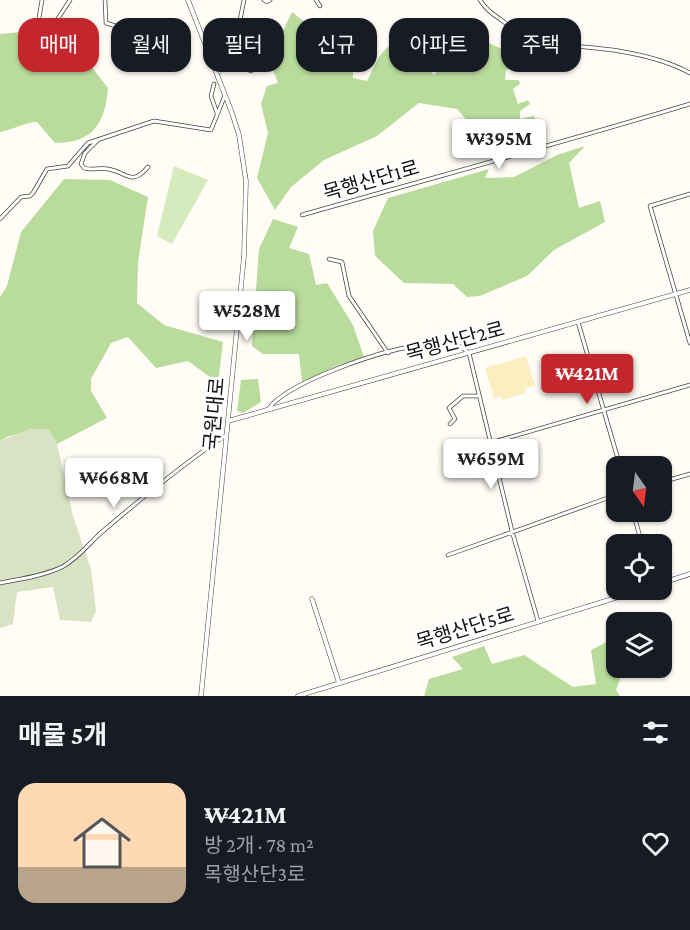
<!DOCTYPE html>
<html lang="ko">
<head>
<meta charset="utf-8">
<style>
  :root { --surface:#171b24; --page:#242831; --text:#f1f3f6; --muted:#9ea1a6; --accent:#c4262e }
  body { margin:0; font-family:"Crimson Pro","Noto Sans KR",serif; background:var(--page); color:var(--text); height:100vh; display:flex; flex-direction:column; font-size:22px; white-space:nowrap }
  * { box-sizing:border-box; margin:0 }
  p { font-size:20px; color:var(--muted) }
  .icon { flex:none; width:33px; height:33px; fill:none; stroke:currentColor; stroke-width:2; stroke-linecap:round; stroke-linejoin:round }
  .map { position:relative; height:696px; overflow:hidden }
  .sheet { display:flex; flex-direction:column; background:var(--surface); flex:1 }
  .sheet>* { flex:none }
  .guide { position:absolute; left:18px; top:18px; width:654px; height:54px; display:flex; gap:12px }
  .needle { width:39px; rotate:166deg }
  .fabs { position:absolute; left:606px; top:456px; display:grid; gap:12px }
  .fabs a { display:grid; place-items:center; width:66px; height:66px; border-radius:12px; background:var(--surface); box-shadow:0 2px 4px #0004; font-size:30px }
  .price { position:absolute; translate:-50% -51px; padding:0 14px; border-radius:6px; background:#fff; color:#222; font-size:20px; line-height:39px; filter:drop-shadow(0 2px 3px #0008) }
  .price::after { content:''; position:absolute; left:50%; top:36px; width:18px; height:14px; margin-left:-9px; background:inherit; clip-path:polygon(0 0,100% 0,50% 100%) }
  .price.current { background:var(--accent); color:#fff }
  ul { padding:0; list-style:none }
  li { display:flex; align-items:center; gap:18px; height:150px; padding:0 18px }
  li span { display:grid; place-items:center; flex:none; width:168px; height:120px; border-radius:18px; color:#555 }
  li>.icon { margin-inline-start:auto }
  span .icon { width:72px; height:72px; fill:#fffc; stroke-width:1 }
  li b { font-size:26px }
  h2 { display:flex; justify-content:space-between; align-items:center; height:72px; padding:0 18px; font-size:26px }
  .chip { padding:0 21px; border-radius:18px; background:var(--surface); box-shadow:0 2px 4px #0004; font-size:21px; line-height:54px }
  .chip.current { background:var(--accent); color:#fff }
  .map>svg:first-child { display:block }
  .green { fill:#d5ebbd }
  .forest { fill:#b9dc9c }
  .sand { fill:#fbeec1 }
  .cemetery { fill:#d9e3c4 }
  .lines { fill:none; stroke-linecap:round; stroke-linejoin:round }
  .minor-tunnel { stroke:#dbdad3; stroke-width:3; stroke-dasharray:3 1.5; stroke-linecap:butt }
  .minor-casing { stroke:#444; stroke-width:4.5 }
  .tertiary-casing { stroke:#444; stroke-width:5 }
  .minor { stroke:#fff; stroke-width:3 }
  .tertiary { stroke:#fff; stroke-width:4 }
  .labels { text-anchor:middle; stroke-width:6; stroke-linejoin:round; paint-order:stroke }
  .street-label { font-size:20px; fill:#111; stroke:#fff }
</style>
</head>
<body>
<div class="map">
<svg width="690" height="696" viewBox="0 0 690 696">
  <rect width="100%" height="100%" fill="#fffdf5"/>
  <path class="green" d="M174 166 208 180 172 244 157 236Z"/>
  <path class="forest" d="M292 12 315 30 322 53 328 59 338 47 353 54V78L367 81C383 50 383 38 422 46L433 75 444 68H465L484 41 502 49 516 36 541 55 506 70 505 80H519L520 84 513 89 518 104 528 100 530 104 520 111V119L534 116 537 125 518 130 472 126 457 109 419 103 377 136 324 160 291 187 275 210 257 178 268 133 261 104 267 86 278 83 272 67 281 56 280 37Z
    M32 31 39 46 54 54 87 61 108 88C105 124 93 143 55 143L37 122C26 122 12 130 0 132V34Z
    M585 146 569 163 579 208 600 201 605 222 554 250 527 276 480 296 467 297 453 284 404 283 375 256 373 231 388 198 489 169 485 178 514 177 557 155Z
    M64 179 110 180 148 197 138 262 137 303 164 325 223 342 218 383 188 361 156 368 128 337 111 343 91 379V391L107 418 57 444 48 429 9 436 0 441V297L7 286 21 232Z
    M273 219 298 227 289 248 309 254 316 285 327 283 353 325 364 357 334 367 302 383 299 354H263L252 346 259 249Z
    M258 379 261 402 243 413 237 411 241 380Z
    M616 637V668H624L616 690 620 696H424L429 679 463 669 452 657 484 646 492 664 524 655 573 687 596 684 591 650Z"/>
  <path class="sand" d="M526 356 535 386 525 389 526 393 502 400 500 396 494 398 485 368Z"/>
  <path class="cemetery" d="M29 429H48L57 444 73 516 91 569 96 611 91 622 60 620 53 587 17 592 13 624 0 628V441Z"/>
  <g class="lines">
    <path class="minor-tunnel" d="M214 84 225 65"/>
    <g class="minor-casing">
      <path id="minor" d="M105 0 106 23 119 27 142 29
        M264 0 267 2 270 0
        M316 0 320 6
        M480 0C485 8 492 14 500 19 538 49 574 44 619 51 643 55 668 61 690 73
        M35 27 38 24 42 0
        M50 40 55 23 70 0
        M229 59 251 71 258 65 267 40
        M225 65 234 50 244 0
        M214 84 211 96 217 113
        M97 141 85 153 81 164 84 168C92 171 100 167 108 169 127 172 131 187 148 167
        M690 194 650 206 690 343
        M302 215C432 178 561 143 690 104
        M0 219 21 197 30 196 33 193 47 169 68 166 88 143 154 121 211 130 225 95
        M329 259 342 262 349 296 388 353
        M578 322 620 466
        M269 408C288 383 368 356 399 349 418 345 441 347 460 346L469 353 512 531 538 621
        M450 424 455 419 449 408 463 396H478
        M490 443 690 385
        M662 482 690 474
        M633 512 642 544
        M448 555 616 495
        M0 583C20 579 43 576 62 567 79 558 89 543 103 531 143 497 183 464 226 435"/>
    </g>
    <g class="tertiary-casing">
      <path id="tertiary" d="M188 0 232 113 239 135 246 181 244 256 201 696
        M228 421 690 290
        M662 583 690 574
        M312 599 339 683
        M298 696 641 590"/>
    </g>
    <use href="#minor" class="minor"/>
    <use href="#tertiary" class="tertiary"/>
  </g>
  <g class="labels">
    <g class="street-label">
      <text transform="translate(371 180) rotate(-16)" y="7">목행산단1로</text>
      <text transform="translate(455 341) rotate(-15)" y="7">목행산단2로</text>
      <text transform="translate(214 414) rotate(-85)" y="7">국원대로</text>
      <text transform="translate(465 628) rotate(-17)" y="7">목행산단5로</text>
    </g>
  </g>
</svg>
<div class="fabs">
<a><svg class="needle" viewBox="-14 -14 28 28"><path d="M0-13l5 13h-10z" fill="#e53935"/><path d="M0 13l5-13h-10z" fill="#9ea1a6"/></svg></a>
<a><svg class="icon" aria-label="locate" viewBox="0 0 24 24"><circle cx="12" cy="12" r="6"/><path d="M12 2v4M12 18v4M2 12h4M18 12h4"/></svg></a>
<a><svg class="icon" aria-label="layers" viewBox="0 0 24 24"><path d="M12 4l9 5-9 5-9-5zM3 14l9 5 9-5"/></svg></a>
</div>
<b class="price" style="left:499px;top:170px">₩395M</b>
<b class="price" style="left:247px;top:342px">₩528M</b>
<b class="price current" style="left:587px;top:405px">₩421M</b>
<b class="price" style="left:491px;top:490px">₩659M</b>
<b class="price" style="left:114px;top:509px">₩668M</b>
<div class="guide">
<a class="chip current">매매</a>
<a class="chip">월세</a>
<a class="chip">필터</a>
<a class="chip">신규</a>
<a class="chip">아파트</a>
<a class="chip">주택</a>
</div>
</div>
<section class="sheet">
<h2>매물 5개<svg class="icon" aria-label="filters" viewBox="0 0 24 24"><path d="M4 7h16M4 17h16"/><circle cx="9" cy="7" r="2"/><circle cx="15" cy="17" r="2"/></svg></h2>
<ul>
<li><span style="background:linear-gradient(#ffd9b3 70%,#b9a48a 0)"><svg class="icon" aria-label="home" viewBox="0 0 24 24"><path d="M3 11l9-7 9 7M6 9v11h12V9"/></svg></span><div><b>₩421M</b><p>방 2개 · 78 m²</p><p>목행산단3로</p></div><svg class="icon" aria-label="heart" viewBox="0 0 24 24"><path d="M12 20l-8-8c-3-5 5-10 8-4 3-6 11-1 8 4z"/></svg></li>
</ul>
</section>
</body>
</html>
